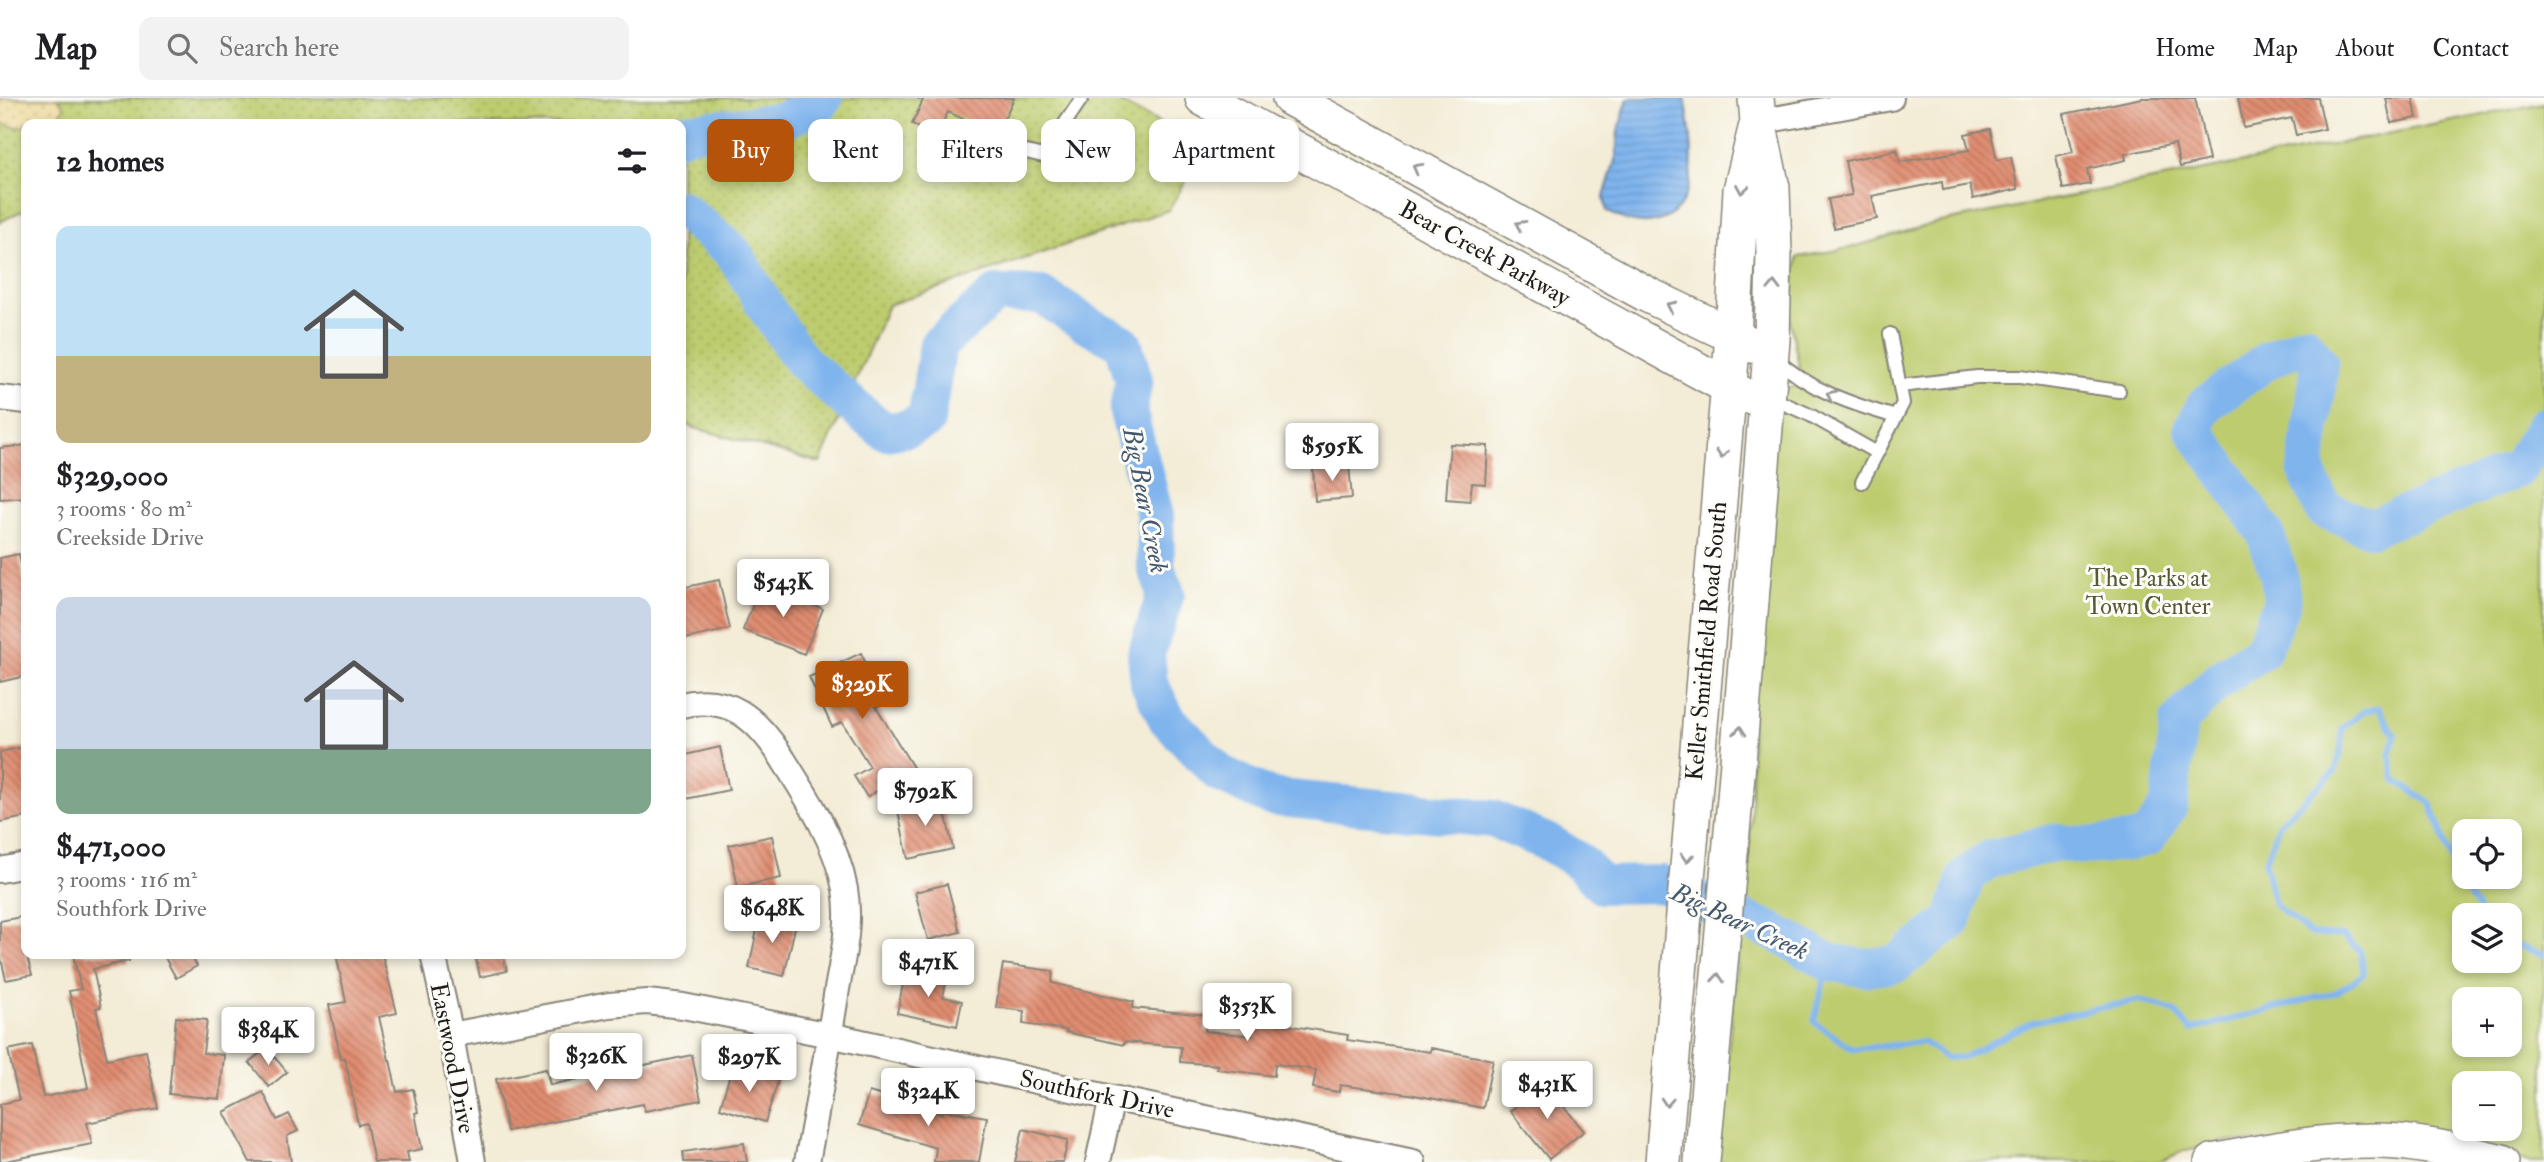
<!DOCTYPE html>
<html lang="en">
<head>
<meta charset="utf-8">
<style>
  :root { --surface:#fff; --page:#f2f2f2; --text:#202124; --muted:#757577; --line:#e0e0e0; --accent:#b45309 }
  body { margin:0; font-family:"IM FELL Double Pica",serif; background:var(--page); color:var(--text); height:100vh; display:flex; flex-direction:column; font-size:26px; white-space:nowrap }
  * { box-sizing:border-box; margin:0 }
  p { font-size:23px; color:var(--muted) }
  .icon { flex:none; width:38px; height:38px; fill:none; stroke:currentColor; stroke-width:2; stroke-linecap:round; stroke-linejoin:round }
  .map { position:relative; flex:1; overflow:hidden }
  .side { position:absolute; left:21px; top:21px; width:665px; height:840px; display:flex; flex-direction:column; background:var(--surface); border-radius:14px; box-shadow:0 4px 10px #0003 }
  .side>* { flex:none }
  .banner { position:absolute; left:707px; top:21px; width:665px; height:63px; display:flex; gap:14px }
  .fabs { position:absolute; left:2452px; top:721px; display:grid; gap:14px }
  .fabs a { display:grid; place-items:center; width:70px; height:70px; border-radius:14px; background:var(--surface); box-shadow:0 4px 10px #0003; font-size:35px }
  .price { position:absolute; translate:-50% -60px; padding:0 16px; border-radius:7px; background:#fff; color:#222; font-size:23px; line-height:46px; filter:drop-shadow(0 2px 4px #0008) }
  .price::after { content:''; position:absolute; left:50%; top:42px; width:21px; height:16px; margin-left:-10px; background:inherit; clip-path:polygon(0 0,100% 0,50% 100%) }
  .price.active { background:var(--accent); color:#fff }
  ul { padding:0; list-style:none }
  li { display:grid; align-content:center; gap:14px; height:371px; padding:0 35px }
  li span { display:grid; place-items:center; height:217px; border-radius:14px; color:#555 }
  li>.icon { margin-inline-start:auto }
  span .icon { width:126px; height:126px; fill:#fffc; stroke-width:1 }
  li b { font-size:30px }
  h2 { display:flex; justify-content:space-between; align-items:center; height:84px; padding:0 35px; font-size:30px }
  .chip { padding:0 24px; border-radius:14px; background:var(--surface); box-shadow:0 4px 10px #0003; font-size:24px; line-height:63px }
  .chip.active { background:var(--accent); color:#fff }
  header { display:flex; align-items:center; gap:42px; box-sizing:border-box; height:98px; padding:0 35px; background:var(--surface); border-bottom:2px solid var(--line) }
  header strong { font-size:33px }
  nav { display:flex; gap:38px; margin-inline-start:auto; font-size:24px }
  .search { width:490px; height:63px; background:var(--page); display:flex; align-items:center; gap:18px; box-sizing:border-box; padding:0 24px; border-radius:14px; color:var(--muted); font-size:26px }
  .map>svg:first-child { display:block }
  .grass { fill:url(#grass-dots); stroke:#6c7445; stroke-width:2 }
  .sand { fill:url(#sand-dots); stroke:#857b5d; stroke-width:2 }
  .green { fill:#bdcc6e; stroke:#6c7445; stroke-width:2; fill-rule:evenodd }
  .water { fill:url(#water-rules); stroke:#4e6884; stroke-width:2 }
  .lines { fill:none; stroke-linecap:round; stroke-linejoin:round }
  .stream { stroke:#7fb4ed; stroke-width:6 }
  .river { stroke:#7fb4ed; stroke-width:38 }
  .building { fill:url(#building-back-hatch) }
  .lane-casing { stroke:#888479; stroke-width:16 }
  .street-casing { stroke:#888479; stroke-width:28 }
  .secondary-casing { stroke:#888479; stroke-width:38 }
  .lane { stroke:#fff; stroke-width:12 }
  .street { stroke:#fff; stroke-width:24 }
  .secondary { stroke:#fff; stroke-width:35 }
  .oneway { stroke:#999 }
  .labels { text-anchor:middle; stroke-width:6; stroke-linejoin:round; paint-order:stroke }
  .street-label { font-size:24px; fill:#1c1c1c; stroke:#fdfcf7 }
  .park-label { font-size:24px; fill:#545a39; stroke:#fdfcf7 }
  .water-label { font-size:26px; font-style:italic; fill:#445970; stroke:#fdfcf7 }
</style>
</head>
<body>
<header>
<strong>Map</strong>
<div class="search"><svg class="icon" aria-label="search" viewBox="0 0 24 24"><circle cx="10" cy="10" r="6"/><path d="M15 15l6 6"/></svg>Search here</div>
<nav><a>Home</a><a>Map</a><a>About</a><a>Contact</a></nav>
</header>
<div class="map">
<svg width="2544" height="1064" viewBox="0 0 2544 1064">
  <defs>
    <pattern id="grass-dots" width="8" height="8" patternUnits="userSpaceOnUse" patternTransform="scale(1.75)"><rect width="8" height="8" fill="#bdcc6e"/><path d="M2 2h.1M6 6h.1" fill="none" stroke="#a2af5f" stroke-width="1.8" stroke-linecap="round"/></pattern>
    <pattern id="sand-dots" width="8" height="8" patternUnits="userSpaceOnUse" patternTransform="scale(1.75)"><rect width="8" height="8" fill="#eeda9e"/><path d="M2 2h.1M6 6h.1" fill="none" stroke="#ccba88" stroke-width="1.8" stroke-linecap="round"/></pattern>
    <pattern id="water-rules" width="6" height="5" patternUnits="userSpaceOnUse" patternTransform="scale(1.75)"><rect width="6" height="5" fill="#7fb4ed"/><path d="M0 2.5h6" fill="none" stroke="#6d9acb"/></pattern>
    <pattern id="building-back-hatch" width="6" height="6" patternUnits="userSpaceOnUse" patternTransform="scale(1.75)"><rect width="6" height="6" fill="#e08d71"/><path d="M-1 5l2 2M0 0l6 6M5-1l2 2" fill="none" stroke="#b5725c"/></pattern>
  </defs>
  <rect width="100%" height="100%" fill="#fdfcf7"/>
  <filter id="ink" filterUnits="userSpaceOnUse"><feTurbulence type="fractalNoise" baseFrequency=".0143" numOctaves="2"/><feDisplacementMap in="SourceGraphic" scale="14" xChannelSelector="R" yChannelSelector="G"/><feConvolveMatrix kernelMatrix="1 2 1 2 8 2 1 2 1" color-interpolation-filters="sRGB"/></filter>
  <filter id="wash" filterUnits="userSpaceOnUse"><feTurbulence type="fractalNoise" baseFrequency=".00686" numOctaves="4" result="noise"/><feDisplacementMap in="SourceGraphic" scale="28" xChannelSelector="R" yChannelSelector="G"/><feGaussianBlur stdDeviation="1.57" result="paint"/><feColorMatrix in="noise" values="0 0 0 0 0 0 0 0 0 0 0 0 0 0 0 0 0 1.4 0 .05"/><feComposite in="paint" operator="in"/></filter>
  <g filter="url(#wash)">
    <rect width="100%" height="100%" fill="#f3ecd6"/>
    <path class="grass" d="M0 0H1112L1205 49 1169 112 888 207 820 365 681 326V26H26V115L21 113 0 124Z"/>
    <path class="sand" d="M0 0H58L64 8 58 23 50 26H26V28C16 30 9 29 0 24Z"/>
    <path class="green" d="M2544 5V1064H2528L2494 1054 2229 1043 2186 1052 2159 1064H1717L1751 725 1752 487 1762 294 1803 287 1788 214 1798 159 1850 150 1935 125ZM2464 733H2510V779H2464ZM2464 817H2510V863H2464ZM2464 901H2510V947H2464ZM2464 985H2510V1031H2464Z"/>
    <path class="water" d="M1628 0H1685C1692 37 1705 115 1654 124 1637 127 1621 122 1607 113L1604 99 1616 59 1618 34Z"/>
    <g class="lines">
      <path class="stream" d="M2510 845 2544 857
        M1828 864 1814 924 1853 951 1923 944 1946 960 1964 959 2032 924 2140 902 2174 913 2191 932 2337 894 2364 876 2360 853 2343 838 2311 836 2275 807 2265 765 2280 725 2335 673 2341 652 2342 630 2364 613 2379 610 2395 637 2390 658 2395 682 2431 706 2455 772 2481 817"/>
      <path class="river" d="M681 38 685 34 780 24 821 5 824 0
        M681 111 733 154 769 214 802 263 862 316 886 334 908 330 926 322 938 247 996 196 1041 197 1083 224 1123 245 1134 282 1128 313 1155 418 1156 469 1166 495 1146 556 1149 585 1167 621 1219 675 1270 699 1493 721 1551 746 1580 764 1602 787 1662 786 1776 835 1828 864 1864 870 1896 866 1953 822 1966 778 1990 761 2057 744 2084 748 2130 744 2148 739 2169 708 2179 623 2219 582 2262 553 2282 504 2279 478 2265 435 2193 330 2205 307 2268 262 2304 245 2320 266 2306 371 2323 411 2371 430 2518 371 2544 328"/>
    </g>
    <g id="blocks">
      <path class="building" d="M917 0H1014L997 36 948 14 936 38 912 26 923 2Z
        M2142 0H2195L2209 62 2180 69 2175 46 2125 56 2126 62 2087 71 2090 86 2063 91 2056 58 2073 54 2064 16Z
        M2238 0H2318L2325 31 2296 37 2292 20 2244 30Z
        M2386 0H2413L2417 20 2391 25Z
        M1990 31 1997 62 2011 59 2018 91 1973 101 1970 87 1943 92 1942 84 1872 98 1877 121 1834 130 1828 101 1852 97 1845 63 1897 52 1900 64 1969 52 1965 36Z
        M1450 346 1488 348 1486 386 1472 385 1470 403 1446 401Z
        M26 347V399L0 401V350Z
        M1349 368 1352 400 1315 403 1313 370Z
        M19 456 26 491V578L0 584V460Z
        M719 482 730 531 681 542V490Z
        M761 487 823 511 804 556 743 532Z
        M861 555 884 605 876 609 914 671 867 699 854 678 870 669 842 624 832 629 809 579Z
        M24 649 26 661V719L0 724V654Z
        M720 649 729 692 681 702V658Z
        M942 699 953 751 908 761 897 708Z
        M772 738 781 780 738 789 729 747Z
        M947 786 960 834 928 842 915 794Z
        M760 817 796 825 784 878 749 870Z
        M26 818V856L32 877 6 882 0 856V823Z
        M73 856H128L129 863 93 871 101 909 96 910 107 961 146 953 158 1010 87 1025 92 1046 0 1064V1006L19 1002 8 952 32 947 43 999 88 990 69 893 81 891Z
        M163 856H190L197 868 176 880Z
        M336 856H382L397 915 379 919 389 962H390L397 994 413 991 418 1014 415 1015 422 1051 407 1054 409 1064H374L366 1025 358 1027 345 960 341 961 329 907 346 904Z
        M475 856H503L507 873 480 879Z
        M1003 866 1053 873 1052 885 1134 904 1132 910 1207 917 1205 933 1252 938 1254 920 1281 923 1280 926 1348 937 1347 942 1430 954 1431 950 1493 962 1483 1010 1409 996 1340 987 1339 994 1313 990 1316 972 1275 966 1274 978 1217 971 1218 967 1180 964 1181 949 1124 944V947L1066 934 1067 932 1023 926 1024 913 996 909Z
        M906 872 947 880 943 899 962 903 957 928 897 915Z
        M176 919 207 922 203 955 224 957 220 1001 169 996Z
        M267 950 287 974 269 989 249 964Z
        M692 957 701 1002 645 1013 643 1006 507 1033 496 981 546 971 550 987Z
        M732 969 778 983 765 1024 720 1010Z
        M1545 985 1584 1033 1549 1061 1510 1013Z
        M263 994 277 1022 289 1016 298 1033 287 1038 291 1064H250L224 1014Z
        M869 994 942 1016 943 1012 987 1019 979 1064H934L936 1050 859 1027Z
        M1023 1031 1068 1042 1063 1064H1015Z
        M744 1045 747 1064H684L683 1054Z"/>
    </g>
  </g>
  <g filter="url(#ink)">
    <use href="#blocks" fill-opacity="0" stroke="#888479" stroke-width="2"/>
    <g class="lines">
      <g class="lane-casing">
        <path id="lane" d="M956 37 1043 58 1082 0
          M1775 260C1809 292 1851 306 1896 319
          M1900 288 1977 279H2020L2119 293
          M1771 300 1810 317 1877 355
          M1862 384 1903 305 1890 236"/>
      </g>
      <g class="street-casing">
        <path id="street" d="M1758 24 1891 0
          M0 300 26 303
          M681 607C729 596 756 620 781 658 807 699 836 743 845 791 851 825 843 858 837 891 828 949 818 1006 807 1064
          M0 772 26 767
          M433 856 451 937 473 1064
          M451 937 609 907 647 904 683 908 830 937 1112 1000 1413 1064
          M1098 1064 1112 1000"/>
      </g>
      <g class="secondary-casing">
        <path id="secondary" d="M1203 0 1745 298
          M1290 0 1648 197 1752 247
          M1663 1064 1733 238 1741 92 1756 31
          M1702 1064 1735 701 1772 242 1774 155 1772 90 1758 24 1756 0
          M2212 1064C2267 1053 2322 1042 2379 1043 2416 1043 2466 1055 2502 1064"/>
      </g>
      <use href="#lane" class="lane"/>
      <use href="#street" class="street"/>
      <use href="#secondary" class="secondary"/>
    </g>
    <defs><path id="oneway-chevron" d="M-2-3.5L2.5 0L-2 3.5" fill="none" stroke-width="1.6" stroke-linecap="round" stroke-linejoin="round" transform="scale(1.75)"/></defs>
    <g class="oneway">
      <use href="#oneway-chevron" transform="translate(1417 70) rotate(-151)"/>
      <use href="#oneway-chevron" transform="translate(1742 91) rotate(99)"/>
      <use href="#oneway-chevron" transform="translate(1520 127) rotate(-151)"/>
      <use href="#oneway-chevron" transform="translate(1774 188) rotate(-89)"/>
      <use href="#oneway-chevron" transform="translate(1671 208) rotate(-154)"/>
      <use href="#oneway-chevron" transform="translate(1831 297) rotate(-153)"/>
      <use href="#oneway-chevron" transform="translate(1722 356) rotate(95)"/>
      <use href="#oneway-chevron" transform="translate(1740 633) rotate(-85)"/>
      <use href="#oneway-chevron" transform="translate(1687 760) rotate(95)"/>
      <use href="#oneway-chevron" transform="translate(1718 880) rotate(-85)"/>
      <use href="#oneway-chevron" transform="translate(1667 1004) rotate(94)"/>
    </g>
  </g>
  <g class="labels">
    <g class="street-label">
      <text transform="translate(1485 155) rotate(29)" y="8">Bear Creek Parkway</text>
      <text transform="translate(1706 543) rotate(-85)" y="8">Keller Smithfield Road South</text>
      <text transform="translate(453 960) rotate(79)" y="8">Eastwood Drive</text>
      <text transform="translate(1097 996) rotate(12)" y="8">Southfork Drive</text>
    </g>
    <g class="park-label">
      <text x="2148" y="488">The Parks at<tspan x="2148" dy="28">Town Center</tspan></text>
    </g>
    <g class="water-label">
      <text transform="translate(1146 402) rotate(79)" y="9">Big Bear Creek</text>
      <text transform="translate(1740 823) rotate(25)" y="9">Big Bear Creek</text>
    </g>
  </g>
</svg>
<div class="fabs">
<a><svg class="icon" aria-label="locate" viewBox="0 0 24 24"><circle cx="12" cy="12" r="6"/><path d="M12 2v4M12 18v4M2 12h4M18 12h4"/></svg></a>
<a><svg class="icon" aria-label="layers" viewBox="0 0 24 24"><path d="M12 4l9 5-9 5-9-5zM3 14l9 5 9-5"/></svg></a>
<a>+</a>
<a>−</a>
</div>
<b class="price" style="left:1332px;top:385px">$595K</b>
<b class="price" style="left:783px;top:521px">$543K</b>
<b class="price active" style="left:862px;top:623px">$329K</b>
<b class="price" style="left:925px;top:730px">$792K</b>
<b class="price" style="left:772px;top:847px">$648K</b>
<b class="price" style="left:928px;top:901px">$471K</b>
<b class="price" style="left:1247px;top:945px">$353K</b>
<b class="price" style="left:268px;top:969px">$384K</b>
<b class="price" style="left:596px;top:995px">$326K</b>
<b class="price" style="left:749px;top:996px">$297K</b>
<b class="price" style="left:1547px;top:1023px">$431K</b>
<b class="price" style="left:928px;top:1030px">$324K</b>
<div class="banner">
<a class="chip active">Buy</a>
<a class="chip">Rent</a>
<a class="chip">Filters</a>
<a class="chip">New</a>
<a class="chip">Apartment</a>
</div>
<section class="side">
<h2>12 homes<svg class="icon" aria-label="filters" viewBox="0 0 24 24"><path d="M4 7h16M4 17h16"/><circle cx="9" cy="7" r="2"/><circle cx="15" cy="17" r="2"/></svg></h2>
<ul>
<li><span style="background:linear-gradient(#bfe0f5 60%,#c2b280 0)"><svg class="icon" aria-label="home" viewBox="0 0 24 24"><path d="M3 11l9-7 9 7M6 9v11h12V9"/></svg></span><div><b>$329,000</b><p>3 rooms · 80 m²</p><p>Creekside Drive</p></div></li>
<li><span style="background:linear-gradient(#c9d6e8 70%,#7fa58c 0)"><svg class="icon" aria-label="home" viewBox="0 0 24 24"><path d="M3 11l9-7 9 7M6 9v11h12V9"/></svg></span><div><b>$471,000</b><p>3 rooms · 116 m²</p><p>Southfork Drive</p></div></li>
</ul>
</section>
</div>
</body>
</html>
